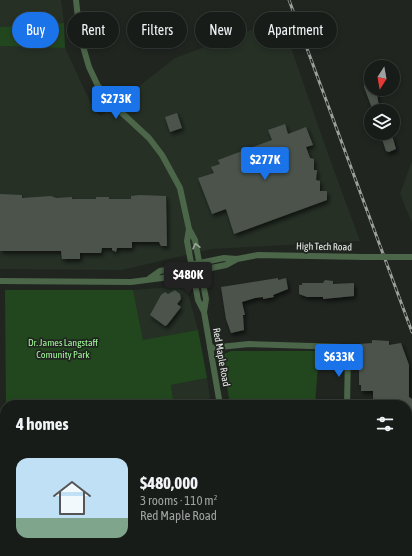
<!DOCTYPE html>
<html lang="en">
<head>
<meta charset="utf-8">
<style>
  :root { --surface:#181c18; --page:#212521; --text:#f1f3f6; --muted:#9fa1a2; --line:#363a37; --accent:#1a73e8 }
  body { margin:0; font-family:"Asap Condensed",sans-serif; background:var(--page); color:var(--text); height:100vh; display:flex; flex-direction:column; font-size:15px; white-space:nowrap }
  * { box-sizing:border-box; margin:0 }
  p { font-size:13px; color:var(--muted) }
  .icon { flex:none; width:22px; height:22px; fill:none; stroke:currentColor; stroke-width:2; stroke-linecap:round; stroke-linejoin:round }
  .map { position:relative; flex:1; overflow:hidden }
  .drawer { position:absolute; left:0px; top:400px; width:412px; height:156px; display:flex; flex-direction:column; background:var(--surface); border-radius:16px 16px 0 0; box-shadow:0 2px 6px #0003,0 0 0 1px var(--line) }
  .drawer>* { flex:none }
  .hud { position:absolute; left:12px; top:12px; width:388px; height:36px; display:flex; gap:8px }
  .needle { width:26px; rotate:191deg }
  .buttons { position:absolute; left:364px; top:60px; display:grid; gap:8px }
  .buttons a { display:grid; place-items:center; width:36px; height:36px; border-radius:50%; background:var(--surface); box-shadow:0 2px 6px #0003,0 0 0 1px var(--line); font-size:20px }
  .price { position:absolute; translate:-50% -34px; padding:0 9px; border-radius:4px; background:var(--accent); color:#fff; font-size:13px; line-height:26px; filter:drop-shadow(0 1px 2px #0008) }
  .price::after { content:''; position:absolute; left:50%; top:24px; width:12px; height:9px; margin-left:-6px; background:inherit; clip-path:polygon(0 0,100% 0,50% 100%) }
  .price.current { background:#222; color:#fff }
  ul { padding:0; list-style:none }
  li { display:flex; align-items:center; gap:12px; height:100px; padding:0 16px }
  li span { display:grid; place-items:center; flex:none; width:112px; height:80px; border-radius:12px; color:#555 }
  li>.icon { margin-inline-start:auto }
  span .icon { width:48px; height:48px; fill:#fffc; stroke-width:1 }
  li b { font-size:17px }
  h2 { display:flex; justify-content:space-between; align-items:center; height:48px; padding:0 16px; font-size:17px }
  .chip { padding:0 14px; border-radius:18px; background:var(--surface); box-shadow:0 2px 6px #0003,0 0 0 1px var(--line); font-size:14px; line-height:36px }
  .chip.current { background:var(--accent); color:#fff }
  .map>svg:first-child { display:block }
  .built { fill:#263025 }
  .green { fill:#22471e }
  .building { fill:#4c524c; filter:url(#shadow) }
  .lines { fill:none; stroke-linecap:round; stroke-linejoin:round }
  .minor { stroke:#4c6649; stroke-width:6 }
  .rail-casing { stroke:#9ca09c; stroke-width:3 }
  .rail { stroke:#202520; stroke-width:1.5; stroke-dasharray:4.5; stroke-linecap:butt }
  .minor-bridge { stroke:#4c6649; stroke-width:6 }
  .oneway { stroke:#9caa9a }
  .labels { text-anchor:middle; stroke-width:3.5; stroke-linejoin:round; paint-order:stroke }
  .street-label { font-size:10px; fill:#ebeeeb; stroke:#202520 }
  .park-label { font-size:10px; fill:#a0f698; stroke:#202520 }
</style>
</head>
<body>
<div class="map">
<svg width="412" height="556" viewBox="0 0 412 556">
  <defs>
    <filter id="shadow"><feDropShadow dx="2" dy="3" stdDeviation="2" flood-color="#0009"/></filter>
  </defs>
  <rect width="100%" height="100%" fill="#202520"/>
  <path class="built" d="M0 0H61L64 23 0 27Z
    M281 19 328 154 360 241 211 249 122 270 0 269V46L65 48 94 110 101 116 175 58Z
    M412 161V223L400 194Z
    M186 286 198 330 143 341 133 290Z
    M207 378 211 405H174L171 385Z
    M33 551H127V556H33Z"/>
  <path class="green" d="M64 23 65 48 0 46V27Z
    M5 290H133L143 340 198 330 207 378 171 385 174 405H6Z
    M231 351H319L315 405H230L222 355Z
    M5 495V551H33V556H0V500Z
    M127 551H224V556H127Z"/>
  <path class="building" d="M371 79V89H376L380 111H373L364 87 365 81Z
    M177 113 182 128 170 132 165 117Z
    M285 124 288 134 306 127 313 145 306 147 310 158 314 159V170H317L316 180 320 181V191H327V200L234 234 226 209 212 214 198 178 214 173 211 167 220 164 218 160 272 140 268 130Z
    M383 133H388L389 136 392 135 396 149 389 152 386 151 382 139 385 138Z
    M0 194 22 195V198L51 196 56 198 72 197V199H96V197H109V199H131V196L140 195 166 196 167 246H161L159 242H132V248H117L116 252 112 250V248H102L101 253H80V259H62L61 251H0Z
    M278 278V280L286 278 288 289 273 295 274 297 263 299V297L255 298 242 302 245 315H243L244 330 231 333 226 319 221 287Z
    M325 280 333 281V284L354 283V296L323 299V297H307L299 294V285H302V283H323Z
    M175 290 180 294 181 299 177 304 181 307 167 325 165 326 150 315 161 295 165 292 168 294Z
    M372 340 389 341V345L401 343 409 365V397L412 399V466H407V405H373V391H361V385H359V344L372 343Z
    M407 516H412V556H397V551H407Z
    M143 551H162V556H143Z"/>
  <g class="lines">
    <path class="minor" d="M76 0 80 36 89 67 98 86 122 113 149 138 162 155 180 188 189 229 195 240 206 299 204 312
      M189 229 187 241 198 300 204 312 220 405
      M150 278 160 271 224 258 237 259 258 255 364 257
      M0 281 131 282 162 278 226 265 237 259
      M210 348 249 344 344 347 348 353 347 405
      M372 551V556
      M390 551V556
      M235 556V551"/>
    <g class="rail-casing">
      <path id="rail" d="M289 0 412 332"/>
    </g>
    <use href="#rail" class="rail"/>
    <path class="minor-bridge" d="M364 257H412"/>
  </g>
  <defs><path id="oneway-chevron" d="M-2-3.5L2.5 0L-2 3.5" fill="none" stroke-width="1.6" stroke-linecap="round" stroke-linejoin="round"/></defs>
  <use class="oneway" href="#oneway-chevron" transform="translate(196 246) rotate(-103)"/>
  <g class="labels">
    <g class="street-label">
      <text transform="translate(324 246) rotate(1)" y="4">High Tech Road</text>
      <text transform="translate(222 357) rotate(80)" y="4">Red Maple Road</text>
    </g>
    <g class="park-label">
      <text x="63" y="346">Dr. James Langstaff<tspan x="63" dy="12">Comunity Park</tspan></text>
    </g>
  </g>
</svg>
<div class="buttons">
<a><svg class="needle" viewBox="-14 -14 28 28"><path d="M0-13l5 13h-10z" fill="#e53935"/><path d="M0 13l5-13h-10z" fill="#9fa1a2"/></svg></a>
<a><svg class="icon" aria-label="layers" viewBox="0 0 24 24"><path d="M12 4l9 5-9 5-9-5zM3 14l9 5 9-5"/></svg></a>
</div>
<b class="price" style="left:116px;top:120px">$273K</b>
<b class="price" style="left:265px;top:181px">$277K</b>
<b class="price current" style="left:188px;top:296px">$480K</b>
<b class="price" style="left:339px;top:378px">$633K</b>
<div class="hud">
<a class="chip current">Buy</a>
<a class="chip">Rent</a>
<a class="chip">Filters</a>
<a class="chip">New</a>
<a class="chip">Apartment</a>
</div>
<section class="drawer">
<h2>4 homes<svg class="icon" aria-label="filters" viewBox="0 0 24 24"><path d="M4 7h16M4 17h16"/><circle cx="9" cy="7" r="2"/><circle cx="15" cy="17" r="2"/></svg></h2>
<ul>
<li><span style="background:linear-gradient(#bfe0f5 75%,#7fa58c 0)"><svg class="icon" aria-label="home" viewBox="0 0 24 24"><path d="M3 11l9-7 9 7M6 9v11h12V9"/></svg></span><div><b>$480,000</b><p>3 rooms · 110 m²</p><p>Red Maple Road</p></div></li>
</ul>
</section>
</div>
</body>
</html>
